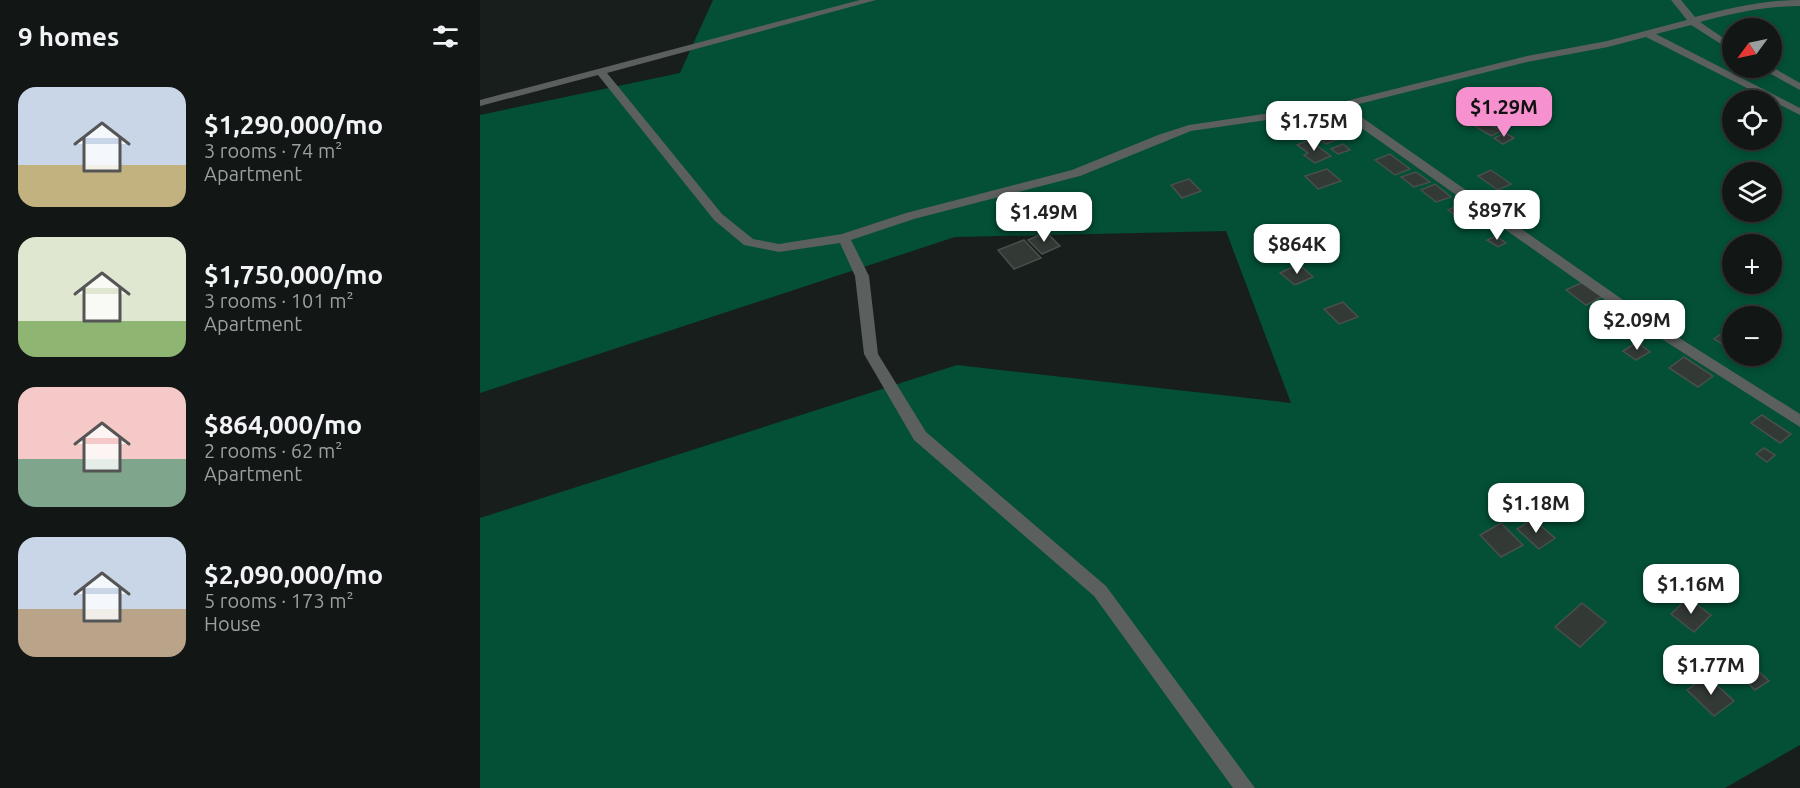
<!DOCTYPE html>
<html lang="en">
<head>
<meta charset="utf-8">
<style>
  :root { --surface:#121614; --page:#1b1f1d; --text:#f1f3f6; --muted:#9c9fa0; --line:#313534; --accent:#f790cf }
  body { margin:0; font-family:Ubuntu,sans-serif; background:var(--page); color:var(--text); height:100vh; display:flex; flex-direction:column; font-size:22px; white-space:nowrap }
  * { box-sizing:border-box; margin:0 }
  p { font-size:20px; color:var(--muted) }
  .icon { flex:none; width:33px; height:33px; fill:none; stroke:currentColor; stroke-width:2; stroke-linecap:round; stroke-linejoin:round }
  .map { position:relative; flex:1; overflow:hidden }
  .details { display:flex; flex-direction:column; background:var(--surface); width:480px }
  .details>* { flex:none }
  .needle { width:39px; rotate:237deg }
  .tools { position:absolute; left:1242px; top:18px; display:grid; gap:12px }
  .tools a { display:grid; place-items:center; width:60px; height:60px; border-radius:50%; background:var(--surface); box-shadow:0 3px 9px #0003,0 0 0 2px var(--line); font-size:30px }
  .price { position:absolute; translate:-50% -51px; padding:0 14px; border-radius:12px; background:#fff; color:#222; font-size:20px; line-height:39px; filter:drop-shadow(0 2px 3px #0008) }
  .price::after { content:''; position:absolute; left:50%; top:36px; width:18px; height:14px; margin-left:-9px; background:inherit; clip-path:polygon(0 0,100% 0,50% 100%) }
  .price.selected { background:var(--accent); color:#111 }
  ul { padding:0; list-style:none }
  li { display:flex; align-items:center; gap:18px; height:150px; padding:0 18px }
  li span { display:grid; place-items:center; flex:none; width:168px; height:120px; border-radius:18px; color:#555 }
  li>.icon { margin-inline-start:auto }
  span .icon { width:72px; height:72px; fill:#fffc; stroke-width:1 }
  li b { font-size:26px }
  h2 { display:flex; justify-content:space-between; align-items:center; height:72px; padding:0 18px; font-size:26px }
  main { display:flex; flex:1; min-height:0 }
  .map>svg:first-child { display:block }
  .green { fill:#035037; fill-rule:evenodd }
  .building { fill:#333a36; stroke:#49504c; stroke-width:1.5 }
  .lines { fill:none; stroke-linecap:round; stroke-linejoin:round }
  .minor { fill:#5b5f5d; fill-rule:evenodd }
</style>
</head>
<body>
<main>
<section class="details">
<h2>9 homes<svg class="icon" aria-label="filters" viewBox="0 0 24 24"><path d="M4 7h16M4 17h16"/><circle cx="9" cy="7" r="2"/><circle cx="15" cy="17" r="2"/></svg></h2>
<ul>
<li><span style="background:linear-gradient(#c9d6e8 65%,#c2b280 0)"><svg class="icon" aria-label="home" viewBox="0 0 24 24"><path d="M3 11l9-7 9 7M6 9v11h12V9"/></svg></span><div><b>$1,290,000/mo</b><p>3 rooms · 74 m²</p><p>Apartment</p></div></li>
<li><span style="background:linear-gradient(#dfe7d0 70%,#8fb573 0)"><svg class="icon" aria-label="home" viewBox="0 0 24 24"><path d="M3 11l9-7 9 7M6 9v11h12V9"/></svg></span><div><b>$1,750,000/mo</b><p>3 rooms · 101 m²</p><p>Apartment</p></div></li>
<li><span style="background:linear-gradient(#f6c9c9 60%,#7fa58c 0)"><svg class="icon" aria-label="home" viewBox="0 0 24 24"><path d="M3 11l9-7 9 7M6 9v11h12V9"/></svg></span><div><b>$864,000/mo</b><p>2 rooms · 62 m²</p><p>Apartment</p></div></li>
<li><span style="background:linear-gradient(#c9d6e8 60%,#b9a48a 0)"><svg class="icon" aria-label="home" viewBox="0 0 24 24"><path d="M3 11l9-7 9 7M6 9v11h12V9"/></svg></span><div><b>$2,090,000/mo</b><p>5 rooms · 173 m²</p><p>House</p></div></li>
</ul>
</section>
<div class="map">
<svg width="1320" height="788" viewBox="0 0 1320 788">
  <rect width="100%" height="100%" fill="#181e1b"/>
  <path class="green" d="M233 0H1320V745L1245 788H0V518L477 365 811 403 746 231 475 237 0 393V115L200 73ZM1252 28H1292V68H1252ZM1252 100H1292V140H1252ZM1252 172H1292V212H1252ZM1252 244H1292V284H1252ZM1252 316H1292V356H1252Z"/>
  <path class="building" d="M1005 121 1021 131 1011 136 995 126Z
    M844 128 859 139 846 144 831 133Z
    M1025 133 1034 138 1023 144 1014 138Z
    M829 140 851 156 835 163 824 155 828 153 817 145Z
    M863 144 870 150 858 154 851 149Z
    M910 154 930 169 915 175 895 160Z
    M847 169 861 181 838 189 825 176Z
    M1011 170 1031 184 1018 190 998 176Z
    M936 172 950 182 934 187 921 177Z
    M709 179 721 191 702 198 691 185Z
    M955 184 971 197 956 202 941 190Z
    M980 205 993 215 981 220 968 210Z
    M566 232 580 246 562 254 548 240Z
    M1016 236 1026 243 1018 247 1007 240Z
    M544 240 561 258 534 269 518 250Z
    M819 264 833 277 815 285 800 273Z
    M1103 282 1123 296 1106 305 1086 290Z
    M863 302 878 317 859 324 844 309Z
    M1137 310 1157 324 1144 331 1124 316Z
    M1251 327 1252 328V350L1234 339Z
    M1157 342 1170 352 1156 360 1143 351Z
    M1204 357 1233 376 1218 387 1189 368Z
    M1282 415 1311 434 1300 443 1271 423Z
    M1284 448 1295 455 1287 462 1276 454Z
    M1053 519 1075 538 1059 549 1037 529Z
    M1021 523 1043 545 1021 557 1000 535Z
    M1208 598 1231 615 1214 632 1191 614Z
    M1102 603 1126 622 1100 647 1075 627Z
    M1278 671 1289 681 1275 690 1265 680Z
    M1227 676 1254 701 1234 716 1207 690Z"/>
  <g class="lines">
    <path class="minor" d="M380 0H396L127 73 242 214 273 239 299 244 362 234 426 213 592 170 678 135 709 125 858 103 1047 56 1127 41 1207 20 1191 0H1201L1215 17C1250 8 1284 0 1320 0V6C1285 6 1254 13 1220 22L1252 44V51L1211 25 1176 34 1320 108V115L1166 37 1128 47 1047 62 867 107 1179 325 1320 414V427L1169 331 856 110 711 131 600 176 434 219 371 240 389 276 398 354 446 432 626 586 775 788H753L614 596 434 440 384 354 375 276 360 243 299 252 264 245 234 220 118 75 0 106V100Z
      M1292 67 1320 83V90L1280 68Z"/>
  </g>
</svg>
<div class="tools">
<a><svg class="needle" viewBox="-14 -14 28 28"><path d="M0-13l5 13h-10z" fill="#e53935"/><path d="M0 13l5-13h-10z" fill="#9c9fa0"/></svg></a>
<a><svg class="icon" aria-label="locate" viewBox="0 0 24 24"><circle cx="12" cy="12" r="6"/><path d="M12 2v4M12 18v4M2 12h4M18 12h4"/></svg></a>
<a><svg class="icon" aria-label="layers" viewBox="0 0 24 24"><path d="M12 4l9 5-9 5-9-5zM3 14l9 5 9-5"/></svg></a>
<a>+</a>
<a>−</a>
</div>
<b class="price selected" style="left:1024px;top:138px">$1.29M</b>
<b class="price" style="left:834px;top:152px">$1.75M</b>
<b class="price" style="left:1017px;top:241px">$897K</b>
<b class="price" style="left:564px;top:243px">$1.49M</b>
<b class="price" style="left:817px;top:275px">$864K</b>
<b class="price" style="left:1157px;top:351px">$2.09M</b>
<b class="price" style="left:1056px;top:534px">$1.18M</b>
<b class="price" style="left:1211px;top:615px">$1.16M</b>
<b class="price" style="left:1231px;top:696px">$1.77M</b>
</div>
</main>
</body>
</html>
